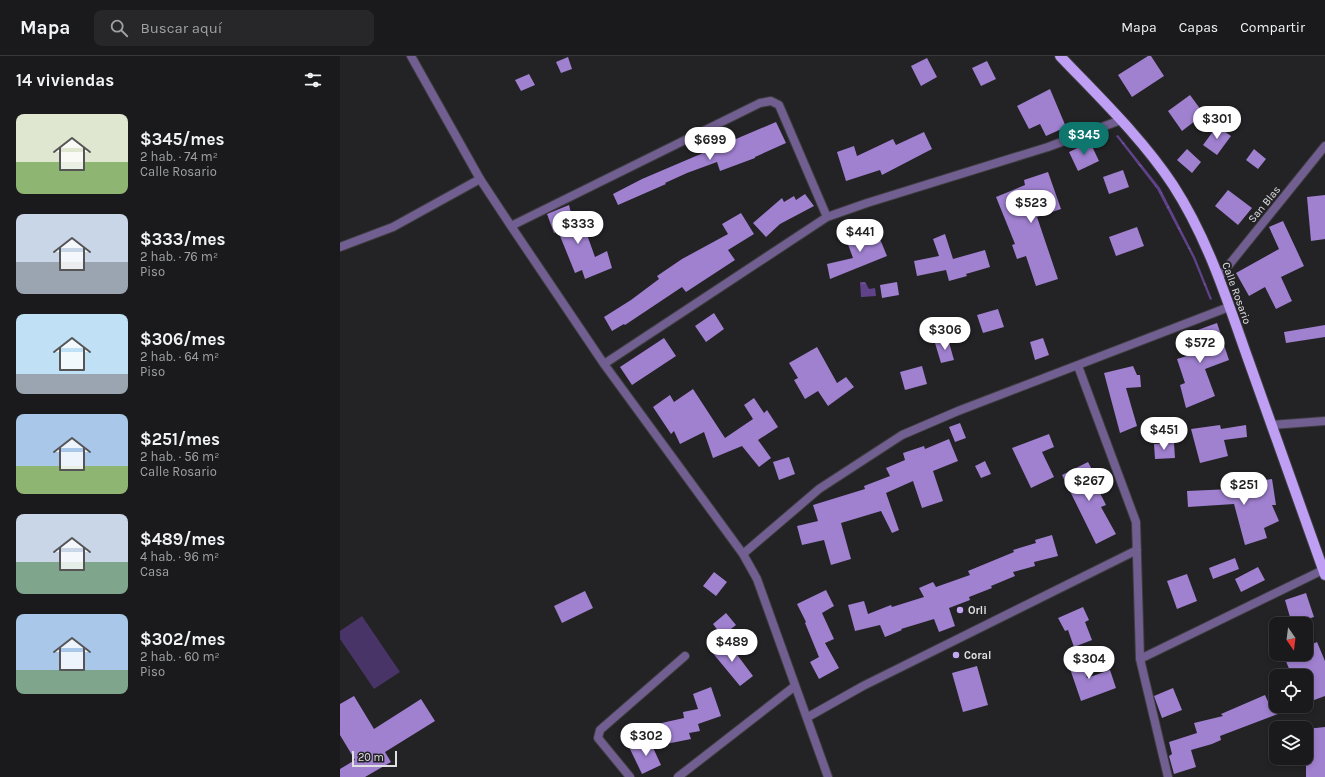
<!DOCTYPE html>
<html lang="es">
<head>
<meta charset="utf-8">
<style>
  :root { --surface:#1a1a1c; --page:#272729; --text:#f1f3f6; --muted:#9fa1a3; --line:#38383b; --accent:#0f766e }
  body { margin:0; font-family:Karla,sans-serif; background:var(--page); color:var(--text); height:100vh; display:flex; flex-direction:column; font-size:15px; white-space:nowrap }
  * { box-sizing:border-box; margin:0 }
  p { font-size:13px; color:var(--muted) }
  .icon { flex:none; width:22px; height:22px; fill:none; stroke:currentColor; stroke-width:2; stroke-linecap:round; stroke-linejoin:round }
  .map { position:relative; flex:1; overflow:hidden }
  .panel { display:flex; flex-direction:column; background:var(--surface); width:340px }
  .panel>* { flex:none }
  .needle { width:26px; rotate:166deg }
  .fabs { position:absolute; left:929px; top:561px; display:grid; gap:8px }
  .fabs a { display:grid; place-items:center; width:44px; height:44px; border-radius:8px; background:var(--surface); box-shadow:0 2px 6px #0003,0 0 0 1px var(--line); font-size:20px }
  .scale { position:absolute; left:12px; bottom:10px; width:45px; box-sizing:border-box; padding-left:4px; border:2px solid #e0e0e2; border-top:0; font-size:11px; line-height:14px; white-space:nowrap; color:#e0e0e2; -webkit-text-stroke:3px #232225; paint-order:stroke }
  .price { position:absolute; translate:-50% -34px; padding:0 9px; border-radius:14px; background:#fff; color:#222; font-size:13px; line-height:26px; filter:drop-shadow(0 1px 2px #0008) }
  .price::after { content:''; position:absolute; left:50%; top:24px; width:12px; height:9px; margin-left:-6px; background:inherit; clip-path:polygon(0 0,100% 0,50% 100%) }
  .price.active { background:var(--accent); color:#fff }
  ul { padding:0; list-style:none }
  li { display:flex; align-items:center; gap:12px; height:100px; padding:0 16px }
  li span { display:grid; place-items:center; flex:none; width:112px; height:80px; border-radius:8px; color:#555 }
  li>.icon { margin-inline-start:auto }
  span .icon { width:48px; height:48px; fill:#fffc; stroke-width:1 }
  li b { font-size:17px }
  h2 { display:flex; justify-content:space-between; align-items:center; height:48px; padding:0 16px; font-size:17px }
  header { display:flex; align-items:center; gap:24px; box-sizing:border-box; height:56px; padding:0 20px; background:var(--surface); border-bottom:1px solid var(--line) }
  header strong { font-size:19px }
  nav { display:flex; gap:22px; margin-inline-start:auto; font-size:14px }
  .search { width:280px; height:36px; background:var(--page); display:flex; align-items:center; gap:10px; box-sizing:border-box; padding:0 14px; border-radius:8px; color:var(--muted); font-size:15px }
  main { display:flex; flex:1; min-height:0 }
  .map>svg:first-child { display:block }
  .green { fill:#493468 }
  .water { fill:url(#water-ripples) }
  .building { fill:#a081d0 }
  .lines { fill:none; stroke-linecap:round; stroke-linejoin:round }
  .service-casing { stroke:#3d3d3f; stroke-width:10 }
  .minor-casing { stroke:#3d3d3f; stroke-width:10 }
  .primary-casing { stroke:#3d3d3f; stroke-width:12 }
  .service { stroke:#725f91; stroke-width:8 }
  .minor { stroke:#725f91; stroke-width:8 }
  .primary { stroke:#bf9ff3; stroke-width:10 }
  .poi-dot { fill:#c3a7f2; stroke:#232225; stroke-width:1.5 }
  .labels { text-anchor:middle; stroke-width:4; stroke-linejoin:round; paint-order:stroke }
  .street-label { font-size:11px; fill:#e0e0e2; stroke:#232225 }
  .poi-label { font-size:11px; font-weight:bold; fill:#e0e0e2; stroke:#232225; text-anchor:start }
</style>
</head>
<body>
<header>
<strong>Mapa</strong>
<div class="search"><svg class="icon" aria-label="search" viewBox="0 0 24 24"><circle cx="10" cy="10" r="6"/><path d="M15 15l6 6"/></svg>Buscar aquí</div>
<nav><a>Mapa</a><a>Capas</a><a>Compartir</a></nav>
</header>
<main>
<section class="panel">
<h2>14 viviendas<svg class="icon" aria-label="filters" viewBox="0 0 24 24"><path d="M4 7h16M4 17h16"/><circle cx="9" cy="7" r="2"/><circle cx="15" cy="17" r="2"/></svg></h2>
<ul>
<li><span style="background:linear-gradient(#dfe7d0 60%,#8fb573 0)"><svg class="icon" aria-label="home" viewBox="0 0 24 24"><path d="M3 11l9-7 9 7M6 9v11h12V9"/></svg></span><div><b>$345/mes</b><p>2 hab. · 74 m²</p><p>Calle Rosario</p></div></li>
<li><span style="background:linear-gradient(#c9d6e8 60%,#9aa5b1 0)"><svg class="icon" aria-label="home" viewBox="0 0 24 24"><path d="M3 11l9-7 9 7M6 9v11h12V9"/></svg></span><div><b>$333/mes</b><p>2 hab. · 76 m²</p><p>Piso</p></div></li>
<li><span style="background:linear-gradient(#bfe0f5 75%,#9aa5b1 0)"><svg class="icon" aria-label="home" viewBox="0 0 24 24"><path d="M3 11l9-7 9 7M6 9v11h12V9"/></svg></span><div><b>$306/mes</b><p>2 hab. · 64 m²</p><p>Piso</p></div></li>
<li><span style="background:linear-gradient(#a9c7e8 65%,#8fb573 0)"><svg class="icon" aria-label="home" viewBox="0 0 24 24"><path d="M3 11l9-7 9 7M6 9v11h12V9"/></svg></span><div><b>$251/mes</b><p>2 hab. · 56 m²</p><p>Calle Rosario</p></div></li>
<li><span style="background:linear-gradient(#c9d6e8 60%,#7fa58c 0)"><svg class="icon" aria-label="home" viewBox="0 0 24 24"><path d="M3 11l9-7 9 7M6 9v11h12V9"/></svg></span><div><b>$489/mes</b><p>4 hab. · 96 m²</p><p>Casa</p></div></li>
<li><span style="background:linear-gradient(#a9c7e8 70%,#7fa58c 0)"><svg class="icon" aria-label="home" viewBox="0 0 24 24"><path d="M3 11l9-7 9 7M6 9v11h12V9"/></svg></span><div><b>$302/mes</b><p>2 hab. · 60 m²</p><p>Piso</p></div></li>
</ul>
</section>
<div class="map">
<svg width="985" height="721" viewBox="0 0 985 721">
  <defs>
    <pattern id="water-ripples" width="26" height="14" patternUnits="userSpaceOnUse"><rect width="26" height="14" fill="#60428b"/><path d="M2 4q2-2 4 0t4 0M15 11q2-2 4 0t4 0" fill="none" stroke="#765d9b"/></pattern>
  </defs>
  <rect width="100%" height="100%" fill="#232225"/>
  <path class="green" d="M22 560 60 616 34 633 0 583V575Z"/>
  <path class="water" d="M778 79 820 132 855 201 872 243 870 244 853 202 817 133 776 80Z
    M520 226H525L529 233 535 232 536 240 521 241Z"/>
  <path class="building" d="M808 0H811L824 20 792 41 778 19Z
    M228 1 232 13 221 17 216 6Z
    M587 2 597 21 581 30 571 10Z
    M647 5 656 23 641 30 632 12Z
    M189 18 195 29 181 35 175 24Z
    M710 33 726 71 706 80 700 68 689 73 677 50Z
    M850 39 864 58 842 75 828 55Z
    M436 66 446 87 415 101V102L380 115 377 106 347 117 325 127 326 128 278 149 273 138 302 123Z
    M877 70 891 80 877 99 863 89Z
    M584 76 592 93 542 119 540 114 506 125 497 96 514 90 517 100 553 83 556 89Z
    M750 86 759 105 738 115 729 96Z
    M847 93 861 106 852 117 837 104Z
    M914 93 926 103 918 113 906 104Z
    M783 114 789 131 769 138 763 121Z
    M708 116 721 153 697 161 718 223 696 230 686 200 677 203 672 189 675 188 656 141 685 129 684 124Z
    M888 134 912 152 898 169 875 150Z
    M465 138 474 150 440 168 426 181 413 167 442 142 444 146 454 140 456 144Z
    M985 139V183L971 185 967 141Z
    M229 149 236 177 245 173 255 201 267 195 272 212 245 223 242 214 235 217 218 175 214 177 207 158Z
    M401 157 414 178 388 194 395 204 346 236 342 231 285 269 284 268 272 275 264 261 291 244 319 223 317 220 342 203 388 178 382 168Z
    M943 165 964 210 941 221 952 245 936 253 925 231 909 240 896 217 939 193 929 171Z
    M535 171 547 200 490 223 487 208 513 202 506 183Z
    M797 171 804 190 776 200 769 181Z
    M605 178 613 203 645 194 650 211 626 218 627 220 609 225 606 214 577 220 574 205 599 200 593 183Z
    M557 226 559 239 542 242 540 229Z
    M658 253 664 271 643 277 637 259Z
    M374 257 384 273 366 286 355 270Z
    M877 267 881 279 858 291 883 286 889 304 865 313 875 340 846 352 840 329 845 327 837 303 847 300 841 280Z
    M985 269V281L946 287 944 276Z
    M324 282 336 300 292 329 280 311Z
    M703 282 709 299 695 304 690 286Z
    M608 283 614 304 601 307 595 287Z
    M477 291 497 327 506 321 514 331 488 350 478 335 465 343 454 324 458 322 449 307Z
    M582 310 587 328 565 334 560 316Z
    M793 310 797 319H800L801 331 786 332 797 370 780 377 764 317Z
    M353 333 385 382 413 363 404 349 414 342 424 357 427 354 438 371 418 384 431 402 419 411 402 390 373 402 364 376 340 388 334 375 331 378 313 351 330 339 334 346Z
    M620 367 626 382 615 386 609 371Z
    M880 369 881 373 906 369 907 381 884 384 888 400 860 407 851 373Z
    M709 378 714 391 702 396 714 421 691 432 672 392Z
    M609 383 618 405 593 415 603 445 582 452 573 425 546 437 559 474 552 477 541 455 501 467 511 503 491 509 484 484 462 489 457 470 478 465 473 449 525 433 524 430 550 420 546 412 565 404 563 397 584 390 585 393Z
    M834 387 835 402 815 403 814 388Z
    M449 401 455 418 439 424 433 406Z
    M645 405 651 418 641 422 635 410Z
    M748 406 756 421 753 423 766 449 761 451 776 478 756 488 722 419Z
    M932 423 936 449H932L939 465 924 472 927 482 905 489 894 448 848 451 847 435 891 433V429Z
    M712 479 718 500 694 506 695 510 673 516 675 520 651 530 652 532 629 541 630 544 609 552 615 570 599 576 594 563 561 573 562 574 545 581 540 569 515 575 508 549 524 545 528 558 551 549 552 551 584 541 579 532 593 526 596 531 630 519 628 515 674 496 673 494 696 487 695 484Z
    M895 502 899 513 873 523 869 512Z
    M918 511 925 524 901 536 895 523Z
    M374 516 387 526 376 540 363 530Z
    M847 518 857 545 837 553 827 525Z
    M486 534 494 550 482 557 494 583 485 587 499 612 479 623 470 606 479 601 465 567 466 566 457 548Z
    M245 535 253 552 222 567 214 550Z
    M966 537 974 561 952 568 945 544Z
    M743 551 749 564 745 566 752 584 734 591 728 574 725 575 718 562Z
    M386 557 396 569 382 580 373 568Z
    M386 584 413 620 400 630 371 595Z
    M977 586 985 605V640L966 647V620H952L943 598H966V591Z
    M738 597 747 622 770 614 776 632 741 645 726 601Z
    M637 610 648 649 623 656 612 617Z
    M371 631 381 660 358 668 360 675 349 677 351 683 321 689 317 668 344 662 343 656 358 653 353 638Z
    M833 632 842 654 822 662 814 640Z
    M925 639 930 650 956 651 880 680 881 684 872 688 851 694 856 711 834 718 829 700 832 698 829 686 857 677 854 667 883 660 881 658Z
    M14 640 34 673 81 643 95 665 45 696 51 706 25 721H0V713L15 704 0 679V648Z
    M985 671V721H966V673Z
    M310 685 321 709 302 718 290 693Z"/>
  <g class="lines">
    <g class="service-casing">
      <path id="service" d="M0 191 53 171 140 123
        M931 369 985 365
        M290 721 258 682 260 674 345 600
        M338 721 455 630"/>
    </g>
    <g class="minor-casing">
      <path id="minor" d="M71 0 140 123 171 170 264 308 403 498 417 523 488 721
        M171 170 420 47 431 45 439 49 487 161
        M880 220 985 90
        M264 308 487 161 527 147 708 91 781 64
        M738 310 796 466 800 603 828 721
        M403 498 479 433 562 379 618 355 889 251
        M800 603 983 514
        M468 661 523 630 797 494"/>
    </g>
    <g class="primary-casing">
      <path id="primary" d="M720 0C759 41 802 82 833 129 868 183 887 244 908 303 934 375 960 447 985 519"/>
    </g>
    <use href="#service" class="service"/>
    <use href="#minor" class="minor"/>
    <use href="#primary" class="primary"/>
  </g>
  <g class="poi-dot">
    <circle cx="620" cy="554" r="4"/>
    <circle cx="616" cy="599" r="4"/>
  </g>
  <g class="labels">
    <g class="street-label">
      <text transform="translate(924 148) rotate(-51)" y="4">San Blas</text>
      <text transform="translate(897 237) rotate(70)" y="4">Calle Rosario</text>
    </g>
    <g class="poi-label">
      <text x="628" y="558">Orli</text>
      <text x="624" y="603">Coral</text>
    </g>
  </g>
</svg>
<div class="fabs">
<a><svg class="needle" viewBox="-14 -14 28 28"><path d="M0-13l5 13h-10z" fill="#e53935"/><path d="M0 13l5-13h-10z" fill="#9fa1a3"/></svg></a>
<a><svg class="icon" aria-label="locate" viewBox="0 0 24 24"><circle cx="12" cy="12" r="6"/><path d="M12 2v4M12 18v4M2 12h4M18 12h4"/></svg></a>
<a><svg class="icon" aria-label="layers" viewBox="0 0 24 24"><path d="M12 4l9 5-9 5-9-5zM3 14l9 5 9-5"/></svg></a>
</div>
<div class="scale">20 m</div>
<b class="price" style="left:877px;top:84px">$301</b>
<b class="price active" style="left:744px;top:100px">$345</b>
<b class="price" style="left:370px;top:105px">$699</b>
<b class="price" style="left:691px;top:168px">$523</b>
<b class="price" style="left:238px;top:189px">$333</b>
<b class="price" style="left:520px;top:197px">$441</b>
<b class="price" style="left:605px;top:295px">$306</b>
<b class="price" style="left:860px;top:308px">$572</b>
<b class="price" style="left:824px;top:395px">$451</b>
<b class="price" style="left:749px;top:446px">$267</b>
<b class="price" style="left:904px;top:450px">$251</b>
<b class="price" style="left:392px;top:607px">$489</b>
<b class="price" style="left:749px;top:624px">$304</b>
<b class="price" style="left:306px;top:701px">$302</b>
</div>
</main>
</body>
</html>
